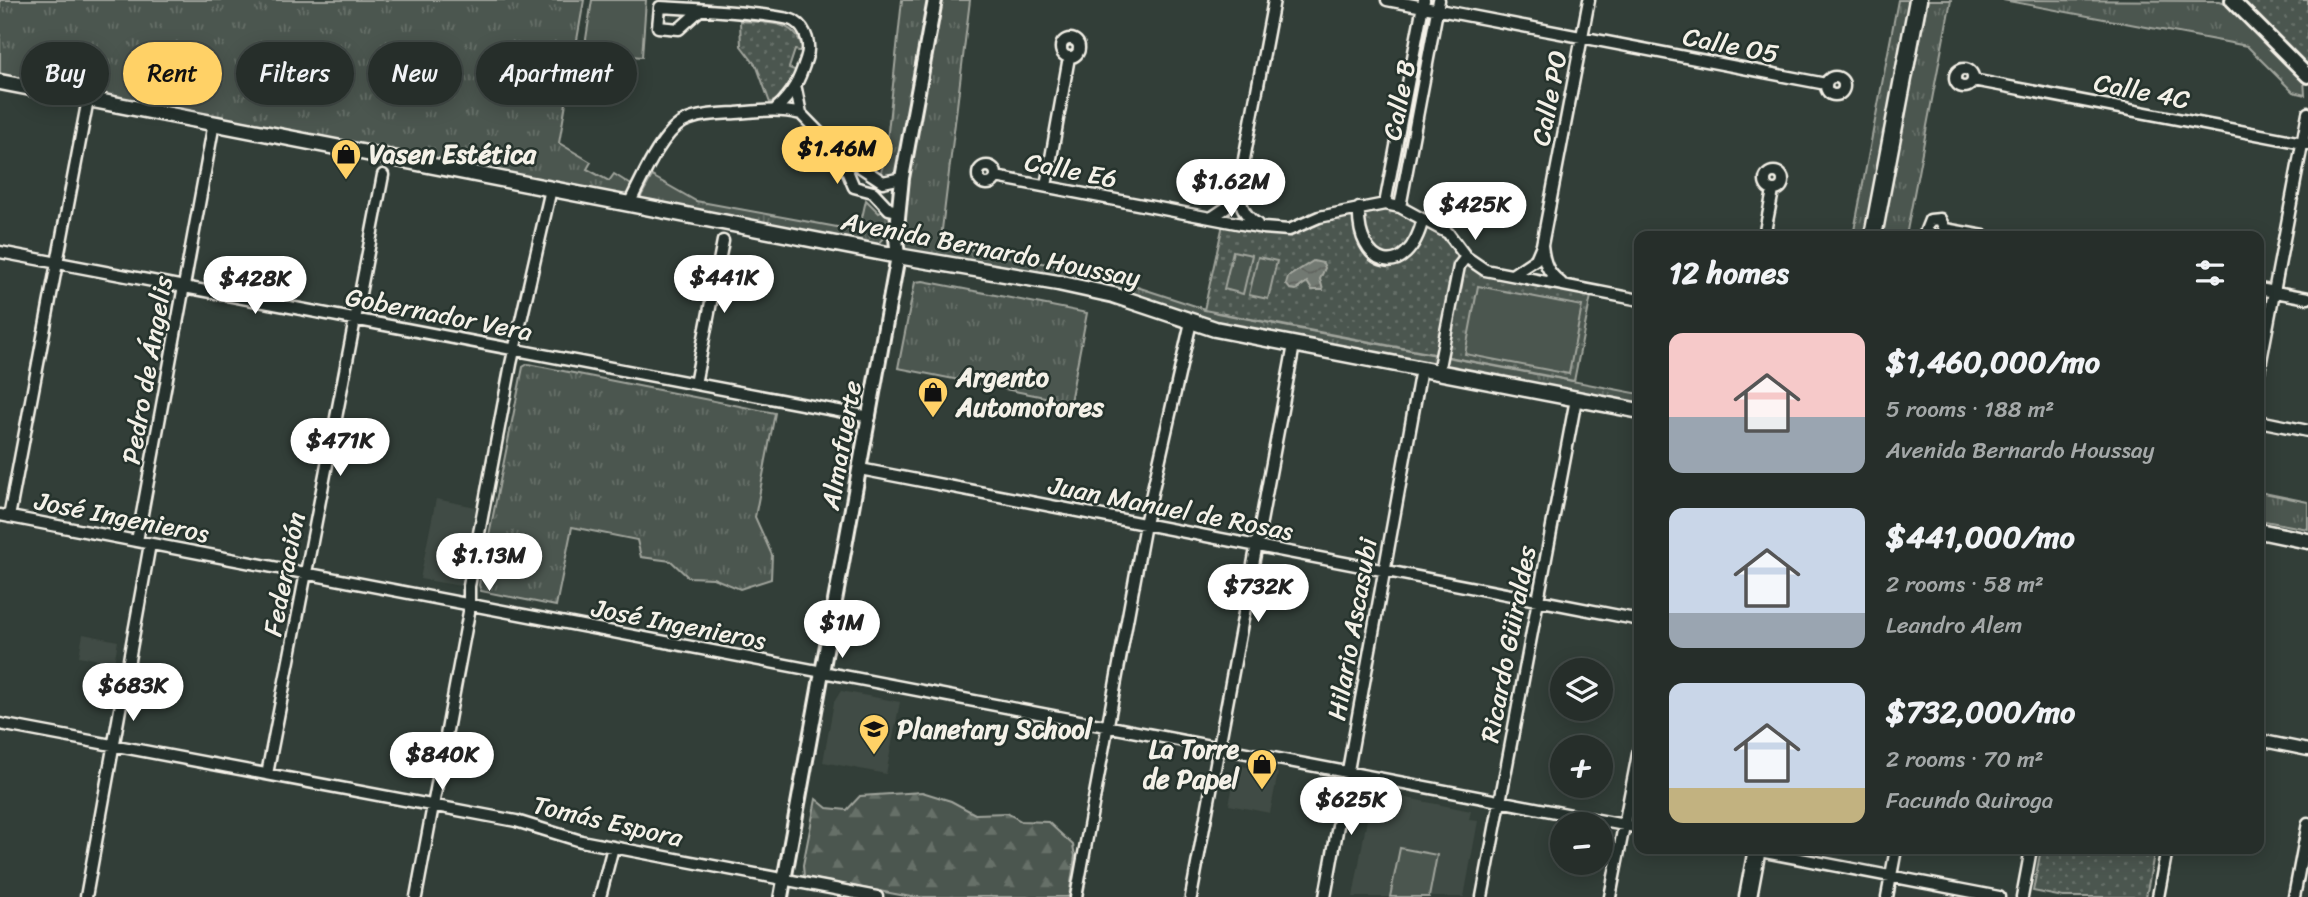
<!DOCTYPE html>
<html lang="en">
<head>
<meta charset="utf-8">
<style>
  :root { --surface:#262e2a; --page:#2e3632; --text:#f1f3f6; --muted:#a4a8a8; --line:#424a47; --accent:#ffd166 }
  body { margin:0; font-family:Sriracha,sans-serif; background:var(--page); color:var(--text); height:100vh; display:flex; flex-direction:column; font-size:26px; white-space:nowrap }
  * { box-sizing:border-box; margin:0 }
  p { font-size:23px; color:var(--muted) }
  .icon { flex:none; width:38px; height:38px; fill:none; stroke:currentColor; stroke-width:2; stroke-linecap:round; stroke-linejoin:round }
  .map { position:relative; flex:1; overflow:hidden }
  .sheet { position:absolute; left:1634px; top:231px; width:630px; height:623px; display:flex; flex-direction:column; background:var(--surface); border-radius:14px; box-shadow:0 4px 18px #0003,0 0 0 2px var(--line) }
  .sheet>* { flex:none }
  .guide { position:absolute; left:21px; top:42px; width:665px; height:63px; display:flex; gap:14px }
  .fabs { position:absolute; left:1550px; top:658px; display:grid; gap:14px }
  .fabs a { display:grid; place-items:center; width:63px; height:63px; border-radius:50%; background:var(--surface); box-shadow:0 4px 18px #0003,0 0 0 2px var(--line); font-size:35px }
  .price { position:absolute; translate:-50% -60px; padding:0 16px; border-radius:24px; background:#fff; color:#222; font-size:23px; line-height:46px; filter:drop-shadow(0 2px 4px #0008) }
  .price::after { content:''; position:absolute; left:50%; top:42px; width:21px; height:16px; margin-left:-10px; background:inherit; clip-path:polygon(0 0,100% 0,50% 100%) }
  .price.current { background:var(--accent); color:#111 }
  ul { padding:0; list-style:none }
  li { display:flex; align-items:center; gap:21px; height:175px; padding:0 35px }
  li span { display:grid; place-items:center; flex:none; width:196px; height:140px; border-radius:14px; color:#555 }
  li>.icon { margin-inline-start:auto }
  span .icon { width:84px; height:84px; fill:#fffc; stroke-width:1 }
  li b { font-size:30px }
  h2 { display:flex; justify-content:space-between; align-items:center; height:84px; padding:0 35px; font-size:30px }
  .pill { padding:0 24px; border-radius:32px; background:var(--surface); box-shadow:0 4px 18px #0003,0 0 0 2px var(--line); font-size:24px; line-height:63px }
  .pill.current { background:var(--accent); color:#111 }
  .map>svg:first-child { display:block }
  .built { fill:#404b44 }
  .grass { fill:url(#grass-tufts); stroke:#a0a49c; stroke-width:2 }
  .forest { fill:url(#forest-firs); stroke:#a0a49c; stroke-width:2 }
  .park { fill:url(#park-dots); stroke:#a0a49c; stroke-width:2 }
  .pitch { fill:#4c564f; stroke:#a0a49c; stroke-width:2 }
  .water { fill:url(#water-waves); stroke:#a6a9a1; stroke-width:2 }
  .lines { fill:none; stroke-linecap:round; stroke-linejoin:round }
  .minor-casing { stroke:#f4f1e8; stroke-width:15 }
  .tertiary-casing { stroke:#f4f1e8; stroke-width:18 }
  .secondary-casing { stroke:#f4f1e8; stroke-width:19 }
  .primary-casing { stroke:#f4f1e8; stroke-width:21 }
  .minor { stroke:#26332d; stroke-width:10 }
  .tertiary { stroke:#26332d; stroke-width:12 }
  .secondary { stroke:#26332d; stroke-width:14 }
  .primary { stroke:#26332d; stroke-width:16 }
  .labels { text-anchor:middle; stroke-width:5; stroke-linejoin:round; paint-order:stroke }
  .street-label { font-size:26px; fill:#f4f1e8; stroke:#26332d }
  .poi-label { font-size:26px; font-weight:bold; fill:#f4f1e8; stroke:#26332d; text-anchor:start }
</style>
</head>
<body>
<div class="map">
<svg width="2308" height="897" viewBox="0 0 2308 897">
  <defs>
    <pattern id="grass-tufts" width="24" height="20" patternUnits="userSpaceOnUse" patternTransform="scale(1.75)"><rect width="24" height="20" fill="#4c564f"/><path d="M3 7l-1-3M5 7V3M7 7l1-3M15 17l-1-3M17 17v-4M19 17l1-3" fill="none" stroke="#666f68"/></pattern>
    <pattern id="forest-firs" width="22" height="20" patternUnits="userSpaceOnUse" patternTransform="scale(1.75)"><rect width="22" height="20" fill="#4c564f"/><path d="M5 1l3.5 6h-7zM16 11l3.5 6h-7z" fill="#666f68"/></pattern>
    <pattern id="park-dots" width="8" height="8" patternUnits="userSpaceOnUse" patternTransform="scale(1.75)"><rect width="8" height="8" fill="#4c564f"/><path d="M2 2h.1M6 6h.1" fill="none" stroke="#666f68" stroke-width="1.8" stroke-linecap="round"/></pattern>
    <pattern id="water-waves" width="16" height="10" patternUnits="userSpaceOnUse" patternTransform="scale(1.75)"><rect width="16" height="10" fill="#727972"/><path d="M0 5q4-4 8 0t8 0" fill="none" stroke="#60635e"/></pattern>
  </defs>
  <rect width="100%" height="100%" fill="#323e38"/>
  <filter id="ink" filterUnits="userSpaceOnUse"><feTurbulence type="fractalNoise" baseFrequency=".0143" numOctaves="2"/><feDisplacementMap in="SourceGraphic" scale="14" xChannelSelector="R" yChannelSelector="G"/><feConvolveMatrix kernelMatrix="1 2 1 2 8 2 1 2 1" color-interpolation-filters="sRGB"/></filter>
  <g filter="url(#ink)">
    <path class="built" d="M436 499 476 507 461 586 420 579Z
      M83 634 118 641 114 663 79 656Z
      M841 691 900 702 886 774 823 762 834 702Z
      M1237 765 1278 773 1270 813 1229 805Z
      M1372 791 1471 811 1469 820 1478 821 1464 897H1353Z"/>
    <path class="grass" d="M0 0H584L559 143 591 162 587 169 609 181 614 174 633 186 627 198 0 82Z
      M902 0H929L897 172 885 179 879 177 885 160Z
      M935 0H970L941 238 948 245 1094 273 1217 313 1640 394V411L1263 339 1155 308 898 256 896 238Z
      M1424 0H1439L1400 207 1385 204Z
      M1898 0H1918L1873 236H1853Z
      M1928 0H1951L1906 236H1881Z
      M2003 0 2220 1 2231 5 2304 79 2305 95 2293 92 2247 46Z
      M652 176 696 201 859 231 866 200 879 213 883 211 890 218 892 228 877 245H871L639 200Z
      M923 281 1087 313 1070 402 898 368 915 282Z
      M528 364 775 413 755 517 772 555 771 579 740 589 713 578 688 577 671 561 641 557 637 540 572 527 556 606 481 591 479 585 523 367Z
      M2259 492 2308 502V529L2259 520Z"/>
    <path class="forest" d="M922 792 951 801 975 814 1007 813 1021 821 1048 822 1073 845 1075 856 1069 897H911L804 877 803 865 816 799 827 808 847 810 860 796Z"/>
    <path class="park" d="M2240 0H2308V66Z
      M740 21C767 23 798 19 803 52L795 50 789 68 797 71C791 86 785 96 770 103L757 67 741 46Z
      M1385 204 1432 224 1485 270 1592 291 1574 381 1204 310 1224 220 1289 230Z
      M2041 849H2155L2146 897H2063L2033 891Z"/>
    <path class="pitch" d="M592 0H646L642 57 584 52Z
      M1233 251 1252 255 1243 294 1224 289Z
      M1258 257 1277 261 1268 299 1249 295Z
      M1478 286 1582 306 1569 374 1465 354Z
      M1400 848 1437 855 1429 897H1390Z"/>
    <path class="water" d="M1313 261 1323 263 1325 268 1320 279 1323 290H1312L1307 282 1296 290 1290 289 1286 284 1288 277Z"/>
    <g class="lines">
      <g class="minor-casing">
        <path id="minor" d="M1387 0 1826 84
          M700 10 679 29 658 27 660 7C680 8 783 14 794 21 807 29 811 46 806 59 799 81 793 93 776 109
          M1061 48a9 9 0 1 1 18 0a9 9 0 1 1-18 0Z
          M1955 78a9 9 0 1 1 18 0a9 9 0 1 1-18 0Z
          M1826 86a9 9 0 1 1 18 0a9 9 0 1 1-18 0Z
          M1973 80 2308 144
          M796 89 801 114 838 152 883 182 902 178
          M839 152 854 187 873 192 889 209 899 211
          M978 175a9 9 0 1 1 18 0a9 9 0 1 1-18 0Z
          M1765 181a9 9 0 1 1 18 0a9 9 0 1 1-18 0Z
          M996 177 1263 228 1289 230 1319 217 1385 204 1400 207 1448 233 1466 257 1485 270 1640 300
          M1046 186 1069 57
          M629 204C641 181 660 135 683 122 698 114 719 114 736 113 759 111 778 108 801 114
          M1385 204 1424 0
          M1400 207 1439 0
          M1359 208C1356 267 1407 284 1423 219
          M1211 218 1226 208 1239 186
          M1257 224C1242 214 1240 203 1239 186L1274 0
          M1945 229 1984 236
          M1764 236 1773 191
          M1933 236 1926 230 1930 220 1940 219 1945 229
          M1542 245C1544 263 1547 272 1561 283
          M0 252 870 417
          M1512 275 1536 259 1542 245 1589 0
          M2259 289 2308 298
          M2259 371 2308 113
          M1438 372 1459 266 1466 257
          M695 384 723 241
          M2259 421 2308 431
          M860 469 1640 620
          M0 515 1640 828
          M9 517 88 99
          M137 541 214 123
          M0 724 516 821 581 841 877 897
          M2259 740 2308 750
          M267 774 383 175
          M1749 849 1999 897
          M86 897 150 544
          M416 897 469 612V586L511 364 551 189
          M600 897 613 847
          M1076 897 1145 524 1191 322
          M1191 897 1294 345
          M1325 897 1421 369
          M1482 897 1576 399
          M1610 897 1640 744
          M1887 897 1896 849
          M2022 897 2031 849
          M2158 897 2167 849
          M2294 897 2308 823"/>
      </g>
      <g class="tertiary-casing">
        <path id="tertiary" d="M2232 0 2308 76
          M781 897 898 256 896 238 902 178 935 0"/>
      </g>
      <g class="secondary-casing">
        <path id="secondary" d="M0 82 898 256 1058 283 1113 295 1215 329 1640 411
          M2259 531 2308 541"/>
      </g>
      <g class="primary-casing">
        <path id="primary" d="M1873 236 1918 0
          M1748 897 1757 849"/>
      </g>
      <use href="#minor" class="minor"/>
      <use href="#tertiary" class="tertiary"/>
      <use href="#secondary" class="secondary"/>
      <use href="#primary" class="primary"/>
    </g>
  </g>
  <defs>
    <g id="shop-pin" transform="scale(1.575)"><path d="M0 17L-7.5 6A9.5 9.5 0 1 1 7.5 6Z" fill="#ffd166" stroke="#26332d"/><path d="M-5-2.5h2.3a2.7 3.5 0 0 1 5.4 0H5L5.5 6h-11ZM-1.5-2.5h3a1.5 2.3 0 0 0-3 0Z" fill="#111"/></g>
    <g id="university-pin" transform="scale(1.575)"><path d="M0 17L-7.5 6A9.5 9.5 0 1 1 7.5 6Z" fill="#ffd166" stroke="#26332d"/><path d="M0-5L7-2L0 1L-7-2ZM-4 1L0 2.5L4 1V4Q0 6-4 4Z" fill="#111"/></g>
  </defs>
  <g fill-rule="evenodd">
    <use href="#shop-pin" x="346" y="154"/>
    <use href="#shop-pin" x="933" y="392"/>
    <use href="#university-pin" x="874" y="729"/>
    <use href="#shop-pin" x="1262" y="764"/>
  </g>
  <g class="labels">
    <g class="street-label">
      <text transform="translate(1731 45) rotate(11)" y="9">Calle O5</text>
      <text transform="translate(2142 91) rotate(11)" y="9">Calle 4C</text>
      <text transform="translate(1549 98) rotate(-79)" y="9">Calle PO</text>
      <text transform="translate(1399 100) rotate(-79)" y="9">Calle B</text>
      <text transform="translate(1071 170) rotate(11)" y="9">Calle E6</text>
      <text transform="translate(991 249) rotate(11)" y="9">Avenida Bernardo Houssay</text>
      <text transform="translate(439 314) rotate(11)" y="9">Gobernador Vera</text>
      <text transform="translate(147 370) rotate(-80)" y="9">Pedro de Ángelis</text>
      <text transform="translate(841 445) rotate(-80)" y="9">Almafuerte</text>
      <text transform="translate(1171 508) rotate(11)" y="9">Juan Manuel de Rosas</text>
      <text transform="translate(122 517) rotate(11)" y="9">José Ingenieros</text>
      <text transform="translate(284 574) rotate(-79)" y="9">Federación</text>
      <text transform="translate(679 624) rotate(11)" y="9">José Ingenieros</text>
      <text transform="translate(1352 629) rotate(-80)" y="9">Hilario Ascasubi</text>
      <text transform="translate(1508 644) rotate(-79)" y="9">Ricardo Güiraldes</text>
      <text transform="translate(608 821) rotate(13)" y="9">Tomás Espora</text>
    </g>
    <g class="poi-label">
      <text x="369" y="163">Vasen Estética</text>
      <text x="956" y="386">Argento<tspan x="956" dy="30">Automotores</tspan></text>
      <text x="897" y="738">Planetary School</text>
      <text x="1239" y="758" text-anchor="end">La Torre<tspan x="1239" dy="30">de Papel</tspan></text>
    </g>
  </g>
</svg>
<div class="fabs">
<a><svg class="icon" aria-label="layers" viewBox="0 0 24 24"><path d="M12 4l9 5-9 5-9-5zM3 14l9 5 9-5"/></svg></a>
<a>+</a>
<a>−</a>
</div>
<b class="price current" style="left:837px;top:186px">$1.46M</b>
<b class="price" style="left:1231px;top:219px">$1.62M</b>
<b class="price" style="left:1475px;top:242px">$425K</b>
<b class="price" style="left:724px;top:315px">$441K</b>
<b class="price" style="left:255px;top:316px">$428K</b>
<b class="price" style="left:340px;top:478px">$471K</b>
<b class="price" style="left:489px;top:593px">$1.13M</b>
<b class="price" style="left:1258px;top:624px">$732K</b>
<b class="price" style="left:842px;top:660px">$1M</b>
<b class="price" style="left:133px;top:723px">$683K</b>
<b class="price" style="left:442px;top:792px">$840K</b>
<b class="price" style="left:1351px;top:837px">$625K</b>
<div class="guide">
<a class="pill">Buy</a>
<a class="pill current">Rent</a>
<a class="pill">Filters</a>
<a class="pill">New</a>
<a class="pill">Apartment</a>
</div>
<section class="sheet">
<h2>12 homes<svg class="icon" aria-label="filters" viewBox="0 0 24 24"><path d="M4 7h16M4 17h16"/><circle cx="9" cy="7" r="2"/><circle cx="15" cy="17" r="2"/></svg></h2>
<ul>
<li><span style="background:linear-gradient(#f6c9c9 60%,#9aa5b1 0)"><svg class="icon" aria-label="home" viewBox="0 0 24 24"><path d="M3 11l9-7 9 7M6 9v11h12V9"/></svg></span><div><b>$1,460,000/mo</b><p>5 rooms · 188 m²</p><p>Avenida Bernardo Houssay</p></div></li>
<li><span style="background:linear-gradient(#c9d6e8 75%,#9aa5b1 0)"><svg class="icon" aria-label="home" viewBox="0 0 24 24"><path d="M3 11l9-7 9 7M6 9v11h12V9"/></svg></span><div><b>$441,000/mo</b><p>2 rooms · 58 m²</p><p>Leandro Alem</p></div></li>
<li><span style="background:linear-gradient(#c9d6e8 75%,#c2b280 0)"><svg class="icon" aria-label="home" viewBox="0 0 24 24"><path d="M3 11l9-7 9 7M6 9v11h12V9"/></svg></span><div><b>$732,000/mo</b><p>2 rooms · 70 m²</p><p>Facundo Quiroga</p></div></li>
</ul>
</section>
</div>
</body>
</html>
